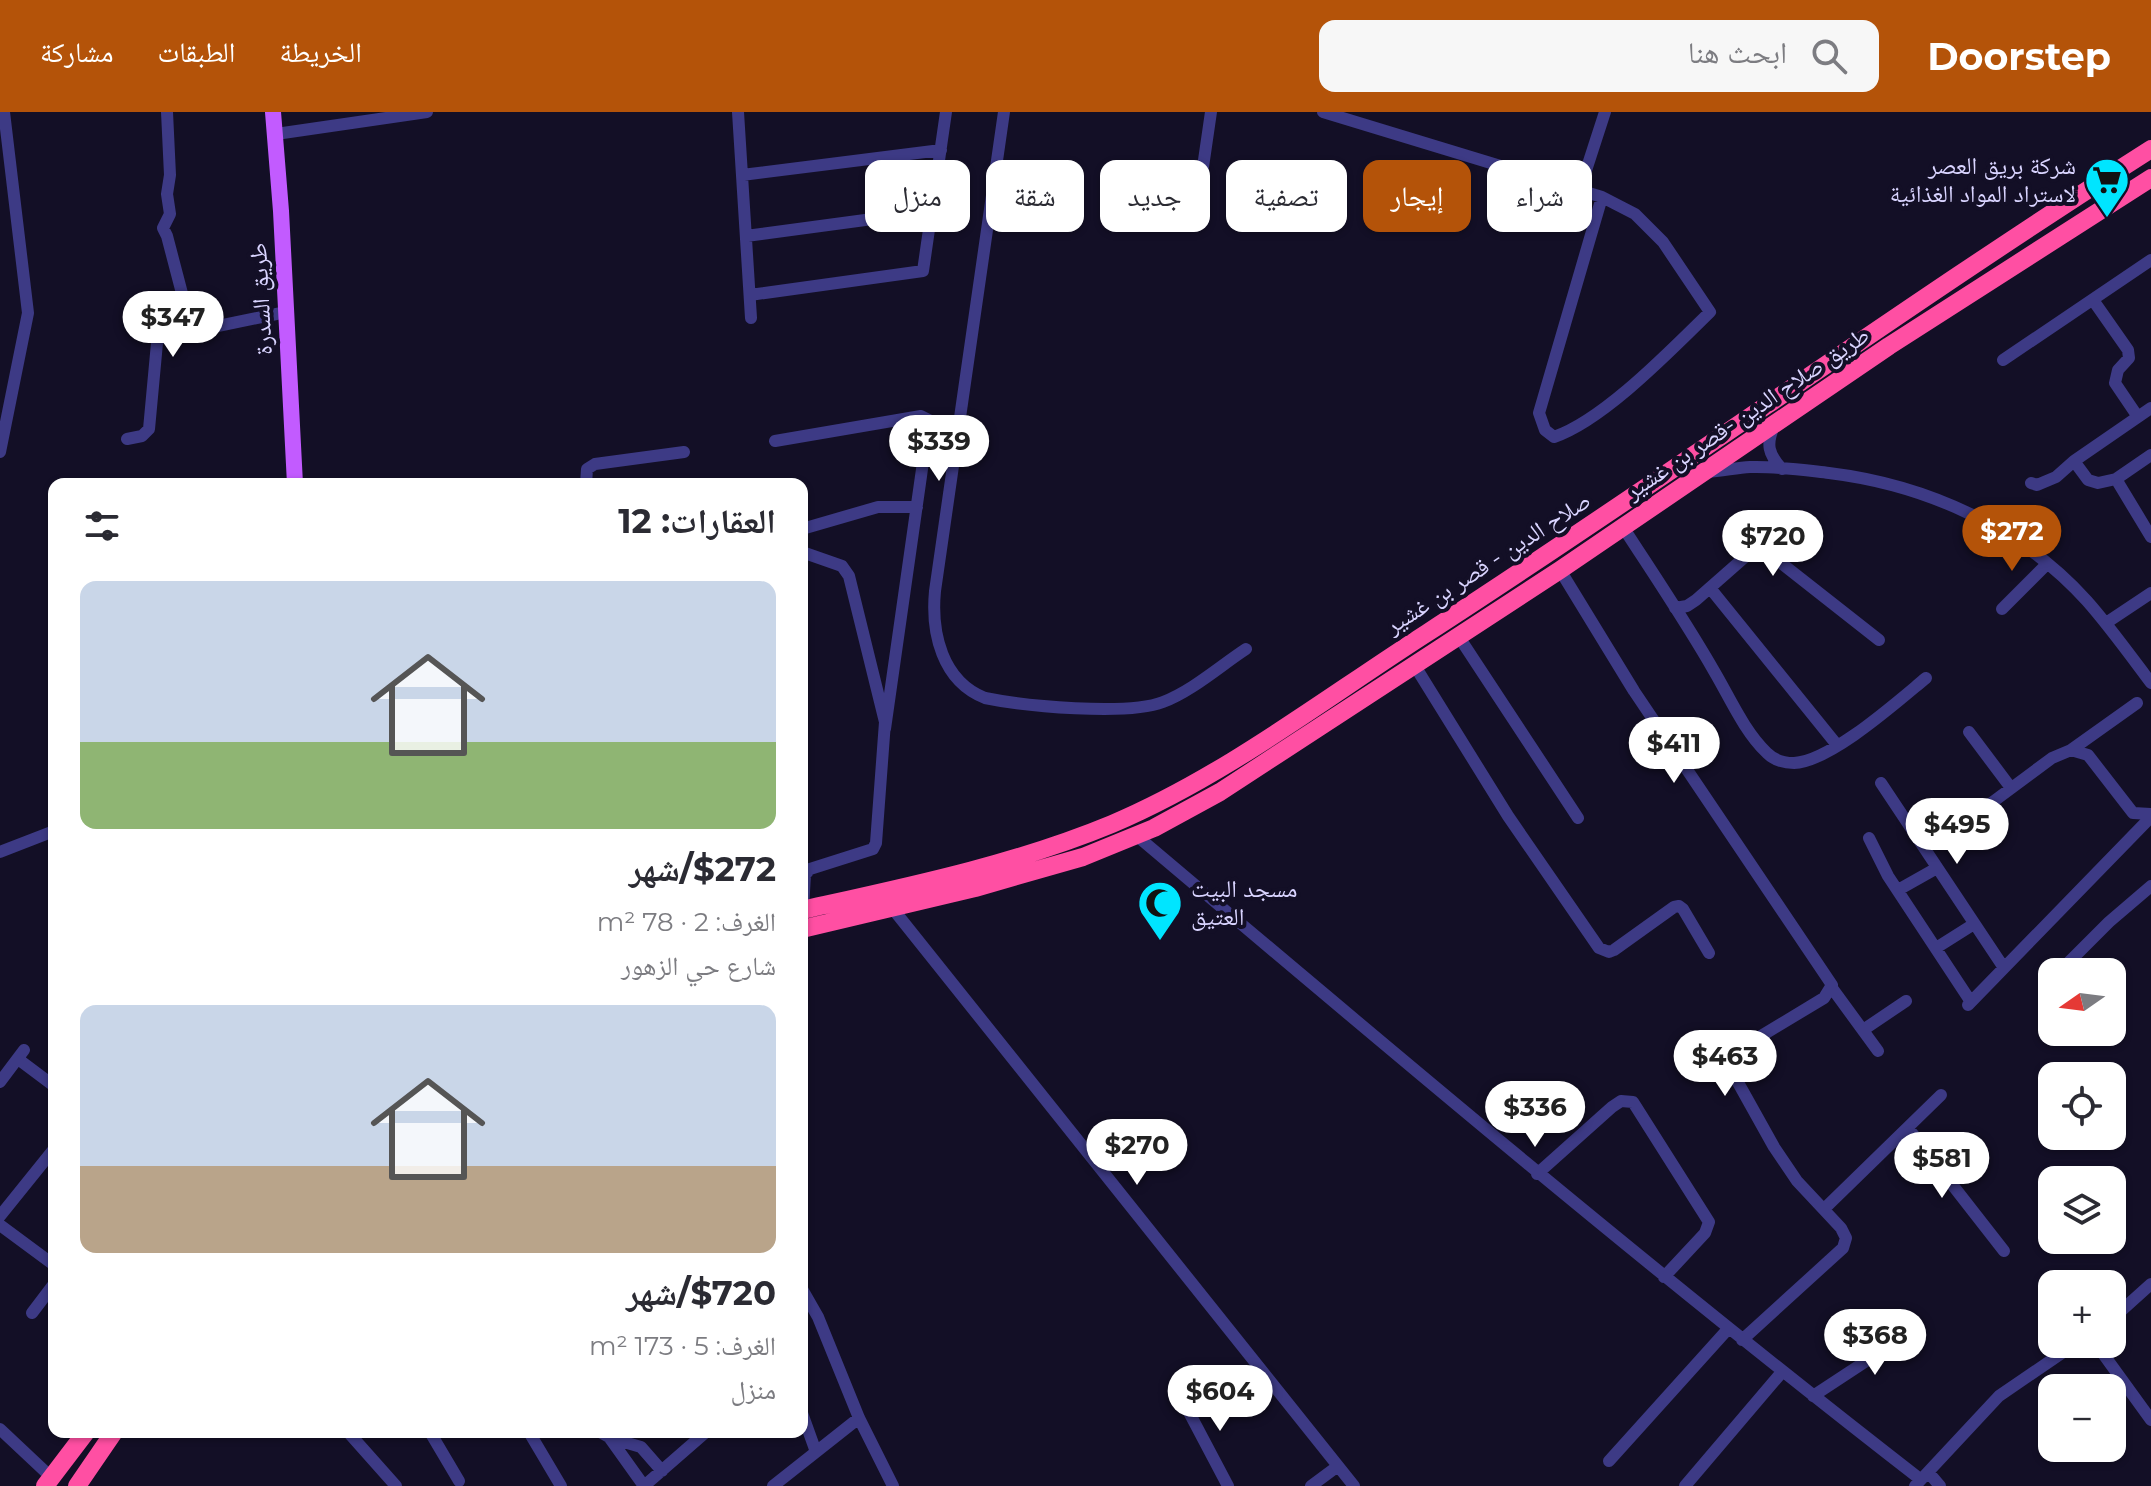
<!DOCTYPE html>
<html lang="ar">
<head>
<meta charset="utf-8">
<style>
  :root { --surface:#fff; --page:#f7f7f7; --text:#2b2b33; --muted:#7c7c81; --accent:#b45309 }
  body { margin:0; font-family:Montserrat,"Noto Naskh Arabic",sans-serif; background:var(--page); color:var(--text); direction:rtl; height:100vh; display:flex; flex-direction:column; font-size:30px; white-space:nowrap }
  * { box-sizing:border-box; margin:0 }
  p { font-size:26px; color:var(--muted) }
  .icon { flex:none; width:44px; height:44px; fill:none; stroke:currentColor; stroke-width:2; stroke-linecap:round; stroke-linejoin:round }
  .map { position:relative; flex:1; overflow:hidden; direction:ltr }
  .sheet { position:absolute; left:48px; top:366px; width:760px; height:960px; display:flex; flex-direction:column; background:var(--surface); border-radius:16px; box-shadow:0 2px 6px #0004; direction:rtl }
  .sheet>* { flex:none }
  .hud { position:absolute; left:832px; top:48px; width:760px; height:72px; direction:rtl; display:flex; gap:16px }
  .needle { width:52px; rotate:256deg }
  .controls { position:absolute; left:2038px; top:846px; display:grid; gap:16px }
  .controls a { display:grid; place-items:center; width:88px; height:88px; border-radius:16px; background:var(--surface); box-shadow:0 2px 6px #0004; font-size:40px }
  .price { position:absolute; translate:-50% -68px; padding:0 18px; border-radius:28px; background:#fff; color:#222; font-size:26px; line-height:52px; filter:drop-shadow(0 2px 4px #0008) }
  .price::after { content:''; position:absolute; left:50%; top:48px; width:24px; height:18px; margin-left:-12px; background:inherit; clip-path:polygon(0 0,100% 0,50% 100%) }
  .price.selected { background:var(--accent); color:#fff }
  ul { padding:0; list-style:none }
  li { display:grid; align-content:center; gap:16px; height:424px; padding:0 32px }
  li span { display:grid; place-items:center; height:248px; border-radius:16px; color:#555 }
  li>.icon { margin-inline-start:auto }
  span .icon { width:144px; height:144px; fill:#fffc; stroke-width:1 }
  li b { font-size:34px }
  h2 { display:flex; justify-content:space-between; align-items:center; height:96px; padding:0 32px; font-size:34px }
  .tag { padding:0 28px; border-radius:16px; background:var(--surface); box-shadow:0 2px 6px #0004; font-size:28px; line-height:72px }
  .tag.selected { background:var(--accent); color:#fff }
  header { display:flex; align-items:center; gap:48px; box-sizing:border-box; height:112px; padding:0 40px; background:var(--accent); color:#fff }
  header strong { font-size:38px }
  nav { display:flex; gap:44px; margin-inline-start:auto; font-size:28px }
  .search { width:560px; height:72px; background:var(--page); display:flex; align-items:center; gap:20px; box-sizing:border-box; padding:0 28px; border-radius:16px; color:var(--muted); font-size:30px }
  .map>svg:first-child { display:block }
  .lines { fill:none; stroke-linecap:round; stroke-linejoin:round }
  .minor { stroke:#3d3a85; stroke-width:12 }
  .major { stroke:#c25bff; stroke-width:16 }
  .highway { stroke:#ff4fa3; stroke-width:18 }
  .labels { text-anchor:middle; stroke-width:8; stroke-linejoin:round; paint-order:stroke }
  .poi-label { font-size:24px; fill:#d9d4ff; stroke:#130f26; text-anchor:end }
  .street-label { font-size:24px; fill:#d9d4ff; stroke:#130f26 }
</style>
</head>
<body>
<header>
<strong>Doorstep</strong>
<div class="search"><svg class="icon" aria-label="search" viewBox="0 0 24 24"><circle cx="10" cy="10" r="6"/><path d="M15 15l6 6"/></svg>ابحث هنا</div>
<nav><a>الخريطة</a><a>الطبقات</a><a>مشاركة</a></nav>
</header>
<div class="map">
<svg width="2151" height="1374" viewBox="0 0 2151 1374">
  <rect width="100%" height="100%" fill="#130f26"/>
  <g class="lines">
    <path class="minor" d="M167 0 170 63 167 82 170 102 163 116 167 124 184 189 207 216
      M738 0 751 206
      M1004 0 935 479C931 521 942 569 985 586 1024 594 1127 604 1163 590 1192 579 1220 554 1246 537
      M1323 0 1602 85 1635 102 1663 130 1710 200C1671 238 1604 308 1554 325L1545 318 1539 301 1602 85
      M276 22 427 0
      M742 63 941 38
      M1580 77 1605 0
      M1195 110 1211 0
      M746 124 932 99
      M750 183 923 159 946 0
      M2093 188 2128 238 2129 246 2118 258 2115 271 2138 305
      M2003 248 2151 148
      M1774 314C1766 332 1768 342 1782 357
      M127 327 142 324 149 317 157 231 160 226 286 200
      M775 329 921 304 929 308 885 617
      M0 340 28 201 4 0
      M2074 349 2088 368 2098 371 2116 367 2151 343
      M1707 360C1722 359 1736 356 1750 355 1776 354 1803 358 1829 361 1927 373 2020 415 2087 489 2110 515 2130 543 2151 571
      M2116 367 2151 425
      M2031 371 2037 373 2056 365 2074 349 2151 296
      M586 372 587 357 595 352 684 340
      M1623 415C1654 463 1686 510 1714 559 1730 586 1744 619 1767 641 1774 648 1784 651 1794 651 1830 650 1898 589 1926 566
      M802 417 878 395H917
      M802 440 842 454 849 464 885 610 876 731 873 737 810 757 805 763 803 797
      M1560 458 1634 579 1832 873 1824 886 1733 941 1726 949 1774 1035 1797 1069 1841 1116 1846 1126 1843 1136 1742 1228
      M1710 476 1837 633
      M1675 496 1687 494 1696 488 1754 437 1762 436 1879 528
      M2002 497 2047 452
      M2106 511 2151 481
      M1459 525 1578 706
      M1415 554 1508 704 1599 836 1609 840 1614 838 1674 795 1679 794 1683 797 1709 841
      M1969 620 2011 676
      M2071 638 2137 591
      M1881 671 2004 856
      M1963 712 2052 646 2071 638 2088 643 2133 701 2151 702
      M1137 724C1395 942 1653 1160 1920 1367
      M1869 726 1888 764 1971 890
      M0 740 54 719
      M1898 778 1937 756
      M893 797 1354 1374
      M1936 836 1974 812
      M2069 850 2109 810 2151 774
      M1832 876 1878 939
      M1968 893 2151 705
      M1863 918 1906 889
      M18 947 54 974
      M0 970 24 938
      M1908 1016 2004 1139
      M1537 1062 1612 995 1621 989 1633 990 1709 1110 1705 1121 1664 1165
      M1824 1097 1941 983
      M0 1104 54 1037
      M0 1113 54 1153
      M802 1177 818 1205 859 1306 893 1374
      M32 1201 54 1172
      M2112 1207 2151 1172
      M2096 1232 2151 1308
      M1813 1284 1883 1238 1919 1218
      M1181 1285 1228 1374
      M802 1301 816 1340
      M0 1317 51 1365
      M348 1320 396 1374
      M430 1320 459 1369
      M529 1320 561 1374
      M600 1320 609 1325 644 1374
      M610 1326 641 1335 662 1359
      M1609 1349 1728 1217
      M1928 1360 1940 1374
      M644 1374 706 1320
      M773 1374 859 1306
      M1311 1374 1338 1354
      M1685 1374 1782 1260
      M1915 1374 1999 1284 2075 1232"/>
    <path class="major" d="M273 0 281 99 295 372"/>
    <path class="highway" d="M802 798C906 775 1013 753 1112 712 1225 664 1324 587 1427 521 1670 364 1906 193 2151 37
      M802 817 975 776 1083 745 1154 716 1220 680 1560 458 1889 234 2151 66
      M45 1374 86 1320
      M77 1374 114 1320"/>
  </g>
  <defs>
    <g id="supermarket-pin" transform="scale(2.3)"><path d="M0 17L-7.5 6A9.5 9.5 0 1 1 7.5 6Z" fill="#00e5ff" stroke="#130f26"/><path d="M-6-5.5h2.5l.6 2H6L4.5 2H-2.5L-4.4-4H-6ZM-1.5 3.2a1.3 1.3 0 1 0 .1 0ZM3 3.2a1.3 1.3 0 1 0 .1 0Z" fill="#111"/></g>
    <g id="mosque-pin" transform="scale(2.3)"><path d="M0 17L-7.5 6A9.5 9.5 0 1 1 7.5 6Z" fill="#00e5ff" stroke="#130f26"/><path d="M3.5-4.9A6 6 0 1 0 3.5 4.9A5 5 0 1 1 3.5-4.9Z" fill="#111"/></g>
  </defs>
  <g fill-rule="evenodd">
    <use href="#supermarket-pin" x="2107" y="68"/>
    <use href="#mosque-pin" x="1160" y="791"/>
  </g>
  <g class="labels">
    <g class="poi-label">
      <text x="2076" y="62">شركة بريق العصر<tspan x="2076" dy="28">لاستراد المواد الغذائية</tspan></text>
      <text x="1191" y="785" text-anchor="start">مسجد البيت<tspan x="1191" dy="28">العتيق</tspan></text>
    </g>
    <g class="street-label">
      <text transform="translate(261 187) rotate(-93)" y="8">طريق السدرة</text>
      <text transform="translate(1747 301) rotate(-34)" y="8">طريق صلاح الدين -قصر بن غشير</text>
      <text transform="translate(1488 451) rotate(-33)" y="8">صلاح الدين - قصر بن غشير</text>
    </g>
  </g>
</svg>
<div class="controls">
<a><svg class="needle" viewBox="-14 -14 28 28"><path d="M0-13l5 13h-10z" fill="#e53935"/><path d="M0 13l5-13h-10z" fill="#7c7c81"/></svg></a>
<a><svg class="icon" aria-label="locate" viewBox="0 0 24 24"><circle cx="12" cy="12" r="6"/><path d="M12 2v4M12 18v4M2 12h4M18 12h4"/></svg></a>
<a><svg class="icon" aria-label="layers" viewBox="0 0 24 24"><path d="M12 4l9 5-9 5-9-5zM3 14l9 5 9-5"/></svg></a>
<a>+</a>
<a>−</a>
</div>
<b class="price" style="left:173px;top:247px">$347</b>
<b class="price" style="left:939px;top:371px">$339</b>
<b class="price selected" style="left:2012px;top:461px">$272</b>
<b class="price" style="left:1773px;top:466px">$720</b>
<b class="price" style="left:1674px;top:673px">$411</b>
<b class="price" style="left:1957px;top:754px">$495</b>
<b class="price" style="left:1725px;top:986px">$463</b>
<b class="price" style="left:1535px;top:1037px">$336</b>
<b class="price" style="left:1137px;top:1075px">$270</b>
<b class="price" style="left:1942px;top:1088px">$581</b>
<b class="price" style="left:1875px;top:1265px">$368</b>
<b class="price" style="left:1220px;top:1321px">$604</b>
<div class="hud">
<a class="tag">شراء</a>
<a class="tag selected">إيجار</a>
<a class="tag">تصفية</a>
<a class="tag">جديد</a>
<a class="tag">شقة</a>
<a class="tag">منزل</a>
</div>
<section class="sheet">
<h2>العقارات: 12<svg class="icon" aria-label="filters" viewBox="0 0 24 24"><path d="M4 7h16M4 17h16"/><circle cx="9" cy="7" r="2"/><circle cx="15" cy="17" r="2"/></svg></h2>
<ul>
<li><span style="background:linear-gradient(#c9d6e8 65%,#8fb573 0)"><svg class="icon" aria-label="home" viewBox="0 0 24 24"><path d="M3 11l9-7 9 7M6 9v11h12V9"/></svg></span><div><b>$272/شهر</b><p>الغرف: 2 · 78 m²</p><p>شارع حي الزهور</p></div></li>
<li><span style="background:linear-gradient(#c9d6e8 65%,#b9a48a 0)"><svg class="icon" aria-label="home" viewBox="0 0 24 24"><path d="M3 11l9-7 9 7M6 9v11h12V9"/></svg></span><div><b>$720/شهر</b><p>الغرف: 5 · 173 m²</p><p>منزل</p></div></li>
</ul>
</section>
</div>
</body>
</html>
